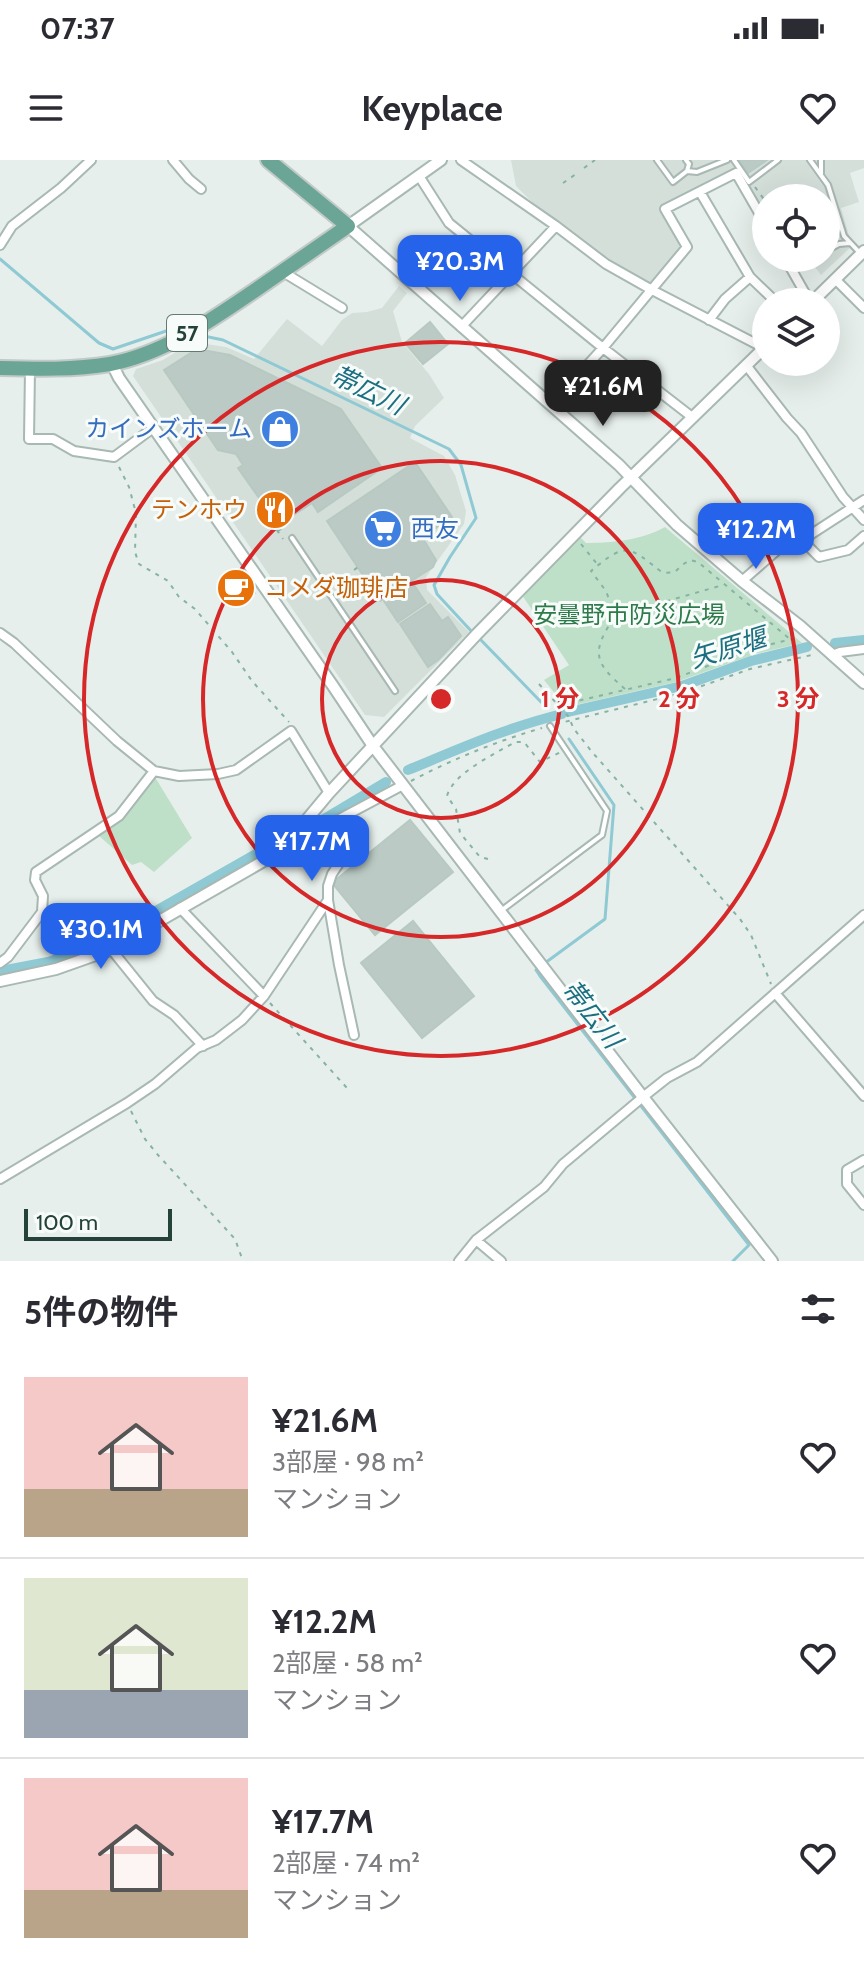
<!DOCTYPE html>
<html lang="ja">
<head>
<meta charset="utf-8">
<style>
  :root { --surface:#fff; --page:#f2f2f3; --text:#2b2b33; --muted:#7c7c81; --line:#e1e1e2; --accent:#2563eb }
  body { margin:0; font-family:Cabin,"Noto Sans JP",sans-serif; background:var(--page); color:var(--text); height:100vh; display:flex; flex-direction:column; font-size:30px; white-space:nowrap }
  * { box-sizing:border-box; margin:0 }
  p { font-size:26px; color:var(--muted) }
  .icon { flex:none; width:44px; height:44px; fill:none; stroke:currentColor; stroke-width:2; stroke-linecap:round; stroke-linejoin:round }
  .map { position:relative; height:1101px; overflow:hidden }
  .panel { display:flex; flex-direction:column; background:var(--surface); flex:1 }
  .panel>* { flex:none }
  .buttons { position:absolute; left:752px; top:24px; display:grid; gap:16px }
  .buttons a { display:grid; place-items:center; width:88px; height:88px; border-radius:50%; background:var(--surface); box-shadow:0 8px 32px #0002; font-size:40px }
  .scale { position:absolute; left:24px; bottom:20px; width:148px; box-sizing:border-box; padding-left:8px; border:4px solid #24423a; border-top:0; font-size:22px; line-height:28px; white-space:nowrap; color:#24423a; -webkit-text-stroke:6px #f7fbf9; paint-order:stroke }
  .price { position:absolute; translate:-50% -68px; padding:0 18px; border-radius:16px; background:var(--accent); color:#fff; font-size:26px; line-height:52px; filter:drop-shadow(0 2px 4px #0008) }
  .price::after { content:''; position:absolute; left:50%; top:48px; width:24px; height:18px; margin-left:-12px; background:inherit; clip-path:polygon(0 0,100% 0,50% 100%) }
  .price.active { background:#222; color:#fff }
  ul { padding:0; list-style:none }
  li { display:flex; align-items:center; gap:24px; height:200px; padding:0 24px }
  li+li { border-top:2px solid var(--line) }
  li span { display:grid; place-items:center; flex:none; width:224px; height:160px; border-radius:0px; color:#555 }
  li>.icon { margin-inline-start:auto }
  span .icon { width:96px; height:96px; fill:#fffc; stroke-width:1 }
  li b { font-size:34px }
  h2 { display:flex; justify-content:space-between; align-items:center; height:96px; padding:0 24px; font-size:34px }
  .status { display:flex; justify-content:space-between; align-items:center; height:56px; padding:0 40px; background:var(--surface); direction:ltr }
  .status svg { height:22px; fill:currentColor }
  header { display:flex; justify-content:space-between; align-items:center; height:104px; padding:0 24px; background:var(--surface); font-size:36px; font-weight:700 }
  .map>svg:first-child { display:block }
  .built { fill:#d4dfda }
  .green { fill:#bfe0c8 }
  .lines { fill:none; stroke-linecap:round; stroke-linejoin:round }
  .stream { stroke:#8ec9d4; stroke-width:3 }
  .canal { stroke:#8ec9d4; stroke-width:10 }
  .building { fill:#bbcac4; stroke:#b8c9c2; stroke-width:2 }
  .service-casing { stroke:#a8b8b2; stroke-width:8 }
  .minor-casing { stroke:#a8b8b2; stroke-width:12 }
  .tertiary-casing { stroke:#a8b8b2; stroke-width:14 }
  .primary-casing { stroke:#c2cac8; stroke-width:18 }
  .path { stroke:#86b3a5; stroke-width:2; stroke-dasharray:4 6; stroke-linecap:butt }
  .service { stroke:#fff; stroke-width:4 }
  .minor { stroke:#fff; stroke-width:8 }
  .tertiary { stroke:#fff; stroke-width:10 }
  .primary { stroke:#6aa596; stroke-width:14 }
  .ring { fill:none; stroke:#d62828; stroke-width:4 }
  .labels { text-anchor:middle; stroke-width:6; stroke-linejoin:round; paint-order:stroke }
  .shield { fill:#f7fbf9; stroke:#637a73; stroke-width:2 }
  .shield-label { font-size:22px; font-weight:bold; fill:#24423a }
  .shop-label { font-size:24px; fill:#366cbe; stroke:#f7fbf9; text-anchor:end }
  .food-label { font-size:24px; fill:#c56008; stroke:#f7fbf9; text-anchor:end }
  .park-label { font-size:24px; fill:#2d7a4b; stroke:#f7fbf9 }
  .water-label { font-size:26px; font-style:italic; fill:#1c6f80; stroke:#f7fbf9 }
  .centre { fill:#d62828; stroke:#f7fbf9; stroke-width:4 }
  .ring-label { font-size:24px; text-anchor:middle; font-weight:bold; fill:#d62828; stroke:#f7fbf9; stroke-width:6; stroke-linejoin:round; paint-order:stroke }
</style>
</head>
<body>
<div class="status"><b>07:37</b><svg viewBox="0 0 49 12"><path d="M0 12V9h3v3zM5 12V6h3v6zM10 12V3h3v9zM15 12V0h3v12zM26 1h20v11H26zM47 4h2v5h-2z"/></svg></div>
<header><svg class="icon" aria-label="menu" viewBox="0 0 24 24"><path d="M4 6h16M4 12h16M4 18h16"/></svg>Keyplace<svg class="icon" aria-label="heart" viewBox="0 0 24 24"><path d="M12 20l-8-8c-3-5 5-10 8-4 3-6 11-1 8 4z"/></svg></header>
<div class="map">
<svg width="864" height="1101" viewBox="0 0 864 1101">
  <rect width="100%" height="100%" fill="#e6efeb"/>
  <path class="built" d="M511 0H864V8L850 13 859 42 841 48 852 86 821 115 808 98H826V38H766V56L736 10 660 46 684 88 653 125 607 100 533 43 516 26Z
    M399 126 407 133 393 151 402 182 429 214 444 238 415 266 410 278 444 296 455 315 466 351 464 364 426 417 427 430 469 472 384 557 365 555 133 216 136 209 163 200 192 182 226 187 254 199 287 159 322 186 342 160 352 153 367 152 382 148Z"/>
  <path class="green" d="M665 367 802 483 755 494 676 522 566 547 544 520 569 505 522 435 579 376 586 383C612 383 642 380 665 367Z
    M155 617 192 678 154 712 141 702 132 705 98 675 121 658Z"/>
  <g class="lines">
    <path class="stream" d="M0 99 99 183 113 189 172 169 180 170
      M199 175 223 180 449 289 461 305 476 358 450 397 434 425 437 434 473 473
      M479 478 541 542
      M545 803 605 759 614 645 569 579
      M539 808 536 810 540 816 749 1085 733 1101"/>
    <path class="canal" d="M835 483 864 480
      M568 552 682 526 751 501 807 487
      M408 610C459 589 508 567 562 554
      M314 665 386 622
      M0 811 48 802 89 789 265 689"/>
  </g>
  <path class="building" d="M738 0H767L748 13Z
    M430 162 448 184 423 204 405 183Z
    M197 189 230 195 341 249 382 308 318 352 312 343 292 356 287 355 277 340 266 348 238 308 243 305 236 294 218 290 164 210Z
    M415 302 452 357 422 377 436 400 433 407 380 441 327 361Z
    M234 411 243 424 247 421 255 433 238 445 221 420Z
    M412 422 426 443 398 462 384 441Z
    M430 444 442 461 448 457 461 476 438 500 428 507 400 464Z
    M410 660 453 712 375 775 332 723Z
    M413 761 474 836 422 878 361 803Z"/>
  <g class="lines">
    <g class="service-casing">
      <path id="service" d="M657 0 673 22 687 11 697 12 727 0
        M686 0 689 4 687 11
        M734 0 749 22 778 0
        M810 0 828 25 844 76 859 92
        M821 0V14
        M826 91 839 84 850 83
        M292 378 395 531
        M502 750 602 675 607 651 550 566"/>
    </g>
    <g class="minor-casing">
      <path id="minor" d="M173 0 189 19 201 29
        M461 0 556 66 606 104 652 130 764 188
        M419 16 449 63 603 188 692 257
        M700 32 750 117 776 142
        M0 85 12 66 61 28 91 0
        M785 98 810 142
        M283 112 342 148
        M835 119 864 148
        M709 160 725 139 750 117
        M461 167 556 66
        M746 205 787 258 801 273 843 337 864 360
        M30 209 29 279H53L74 291 114 297 153 268
        M551 245 603 188 687 87 665 49 736 13 766 65
        M781 361 792 377
        M798 376 819 397 848 390 864 376
        M742 421 792 377 810 375 864 340
        M0 473 14 483 117 581 154 611 179 616 218 614 236 610 291 571 329 633
        M832 495 840 492 864 489
        M286 686 343 657
        M180 748 264 836
        M111 789 153 841 174 855 203 886
        M0 803 8 797 42 752 43 736 35 720 36 712 119 656 154 611
        M775 833 864 936
        M354 875 339 805 328 740V726L332 714 347 691 350 680 343 657 403 625
        M864 1000 847 1010V1024L864 1045
        M0 1019 127 943 155 924 197 888 216 880 242 860 264 836 328 740
        M476 1080 501 1101
        M459 1101 476 1080 544 1027 563 1004 643 937 667 918 697 902 864 755"/>
    </g>
    <g class="tertiary-casing">
      <path id="tertiary" d="M441 0 348 66 619 305 677 365 742 421 800 466 864 523
        M812 142 864 91
        M112 204 119 218 333 526 373 586 643 937 772 1101
        M0 821 56 809 107 791 262 702 284 687 329 633 477 474 620 328 766 186"/>
    </g>
    <g class="primary-casing">
      <path id="primary" d="M0 208C37 209 74 210 110 204 164 194 213 159 257 129 287 108 318 87 348 66L268 0"/>
    </g>
    <path class="path" d="M584 8 595 0
      M563 23 576 14
      M755 27 766 42
      M119 307 129 327 136 353 135 392 139 404 168 421 179 437 195 449 232 492 252 521 289 562
      M260 345 283 379
      M278 371 292 361
      M581 384 597 404
      M354 410 358 407
      M615 456 606 431 591 411C627 381 628 386 663 413L675 412 682 405 690 400 698 402 791 480
      M539 524 568 556 574 569 592 592 740 759 751 775 771 824
      M625 529C592 501 592 491 615 456L723 425
      M560 545 676 518 752 489 800 477
      M556 564 682 533 750 509 816 494
      M411 621C453 599 497 581 542 568
      M488 699 480 697 460 673 456 649 447 636C453 613 495 594 515 582H524L540 602 561 592
      M270 843 347 928
      M131 951 145 979 158 995 235 1079 243 1101"/>
    <use href="#service" class="service"/>
    <use href="#minor" class="minor"/>
    <use href="#tertiary" class="tertiary"/>
    <use href="#primary" class="primary"/>
  </g>
  <g class="ring">
    <circle cx="441" cy="539" r="119"/>
    <circle cx="441" cy="539" r="238"/>
    <circle cx="441" cy="539" r="357"/>
  </g>
  <defs>
    <g id="shop-disc" transform="scale(2)"><circle r="9.5" fill="#3f7fe0" stroke="#f7fbf9"/><path d="M-5-2.5h2.3a2.7 3.5 0 0 1 5.4 0H5L5.5 6h-11ZM-1.5-2.5h3a1.5 2.3 0 0 0-3 0Z" fill="#fff"/></g>
    <g id="restaurant-disc" transform="scale(2)"><circle r="9.5" fill="#e8710a" stroke="#f7fbf9"/><path d="M-5-6h1v4h1v-4h1v4h1v-4h1v5L-1.5 .5V6h-2V.5L-5-1ZM5-6V6H3V1.5H1.5Q1.5-4 5-6Z" fill="#fff"/></g>
    <g id="supermarket-disc" transform="scale(2)"><circle r="9.5" fill="#3f7fe0" stroke="#f7fbf9"/><path d="M-6-5.5h2.5l.6 2H6L4.5 2H-2.5L-4.4-4H-6ZM-1.5 3.2a1.3 1.3 0 1 0 .1 0ZM3 3.2a1.3 1.3 0 1 0 .1 0Z" fill="#fff"/></g>
    <g id="cafe-disc" transform="scale(2)"><circle r="9.5" fill="#e8710a" stroke="#f7fbf9"/><path d="M-5.5-4.5H6V0H3Q3 3.5 0 3.5H-2.5Q-5.5 3.5-5.5 0ZM3-3.2v2h1.7v-2ZM-6 4.5H4V6H-6Z" fill="#fff"/></g>
  </defs>
  <g fill-rule="evenodd">
    <use href="#shop-disc" x="280" y="269"/>
    <use href="#restaurant-disc" x="275" y="350"/>
    <use href="#supermarket-disc" x="383" y="369"/>
    <use href="#cafe-disc" x="236" y="428"/>
  </g>
  <g class="labels">
    <rect class="shield" x="167" y="155" width="40" height="36" rx="6"/>
    <g class="shield-label">
      <text x="187" y="181">57</text>
    </g>
    <g class="shop-label">
      <text x="252" y="277">カインズホーム</text>
      <text x="411" y="377" text-anchor="start">西友</text>
    </g>
    <g class="food-label">
      <text x="247" y="358">テンホウ</text>
      <text x="264" y="436" text-anchor="start">コメダ珈琲店</text>
    </g>
    <g class="park-label">
      <text x="629" y="463">安曇野市防災広場</text>
    </g>
    <g class="water-label">
      <text transform="translate(368 230) rotate(26)" y="9">帯広川</text>
      <text transform="translate(728 488) rotate(-17)" y="9">矢原堰</text>
      <text transform="translate(592 854) rotate(52)" y="9">帯広川</text>
    </g>
  </g>
  <circle cx="441" cy="539" r="12" class="centre"/>
  <g class="ring-label">
    <text x="560" y="547">1 分</text>
    <text x="679" y="547">2 分</text>
    <text x="798" y="547">3 分</text>
  </g>
</svg>
<div class="buttons">
<a><svg class="icon" aria-label="locate" viewBox="0 0 24 24"><circle cx="12" cy="12" r="6"/><path d="M12 2v4M12 18v4M2 12h4M18 12h4"/></svg></a>
<a><svg class="icon" aria-label="layers" viewBox="0 0 24 24"><path d="M12 4l9 5-9 5-9-5zM3 14l9 5 9-5"/></svg></a>
</div>
<div class="scale">100 m</div>
<b class="price" style="left:460px;top:143px">¥20.3M</b>
<b class="price active" style="left:603px;top:268px">¥21.6M</b>
<b class="price" style="left:756px;top:411px">¥12.2M</b>
<b class="price" style="left:312px;top:723px">¥17.7M</b>
<b class="price" style="left:101px;top:811px">¥30.1M</b>
</div>
<section class="panel">
<h2>5件の物件<svg class="icon" aria-label="filters" viewBox="0 0 24 24"><path d="M4 7h16M4 17h16"/><circle cx="9" cy="7" r="2"/><circle cx="15" cy="17" r="2"/></svg></h2>
<ul>
<li><span style="background:linear-gradient(#f6c9c9 70%,#b9a48a 0)"><svg class="icon" aria-label="home" viewBox="0 0 24 24"><path d="M3 11l9-7 9 7M6 9v11h12V9"/></svg></span><div><b>¥21.6M</b><p>3部屋 · 98 m²</p><p>マンション</p></div><svg class="icon" aria-label="heart" viewBox="0 0 24 24"><path d="M12 20l-8-8c-3-5 5-10 8-4 3-6 11-1 8 4z"/></svg></li>
<li><span style="background:linear-gradient(#dfe7d0 70%,#9aa5b1 0)"><svg class="icon" aria-label="home" viewBox="0 0 24 24"><path d="M3 11l9-7 9 7M6 9v11h12V9"/></svg></span><div><b>¥12.2M</b><p>2部屋 · 58 m²</p><p>マンション</p></div><svg class="icon" aria-label="heart" viewBox="0 0 24 24"><path d="M12 20l-8-8c-3-5 5-10 8-4 3-6 11-1 8 4z"/></svg></li>
<li><span style="background:linear-gradient(#f6c9c9 70%,#b9a48a 0)"><svg class="icon" aria-label="home" viewBox="0 0 24 24"><path d="M3 11l9-7 9 7M6 9v11h12V9"/></svg></span><div><b>¥17.7M</b><p>2部屋 · 74 m²</p><p>マンション</p></div><svg class="icon" aria-label="heart" viewBox="0 0 24 24"><path d="M12 20l-8-8c-3-5 5-10 8-4 3-6 11-1 8 4z"/></svg></li>
</ul>
</section>
</body>
</html>
